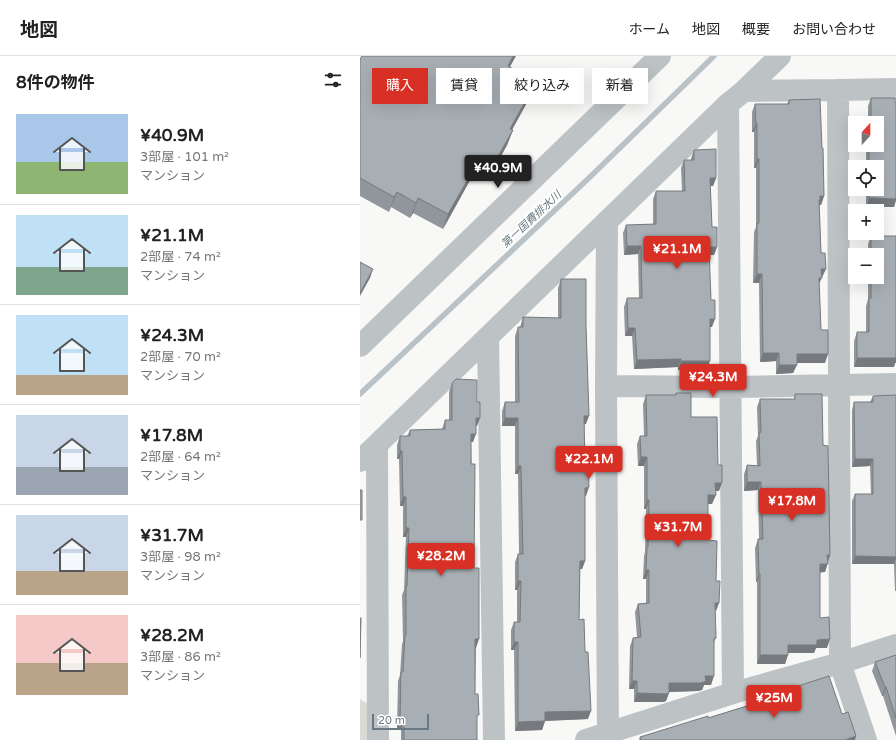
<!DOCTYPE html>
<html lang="ja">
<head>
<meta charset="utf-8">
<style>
  :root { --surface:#fff; --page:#f6f6f6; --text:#222; --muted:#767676; --line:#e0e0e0; --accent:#d93025 }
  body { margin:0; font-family:"Varela Round","Noto Sans JP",sans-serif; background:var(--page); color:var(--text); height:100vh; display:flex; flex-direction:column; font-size:15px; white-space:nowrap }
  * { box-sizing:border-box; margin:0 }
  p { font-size:13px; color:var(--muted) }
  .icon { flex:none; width:22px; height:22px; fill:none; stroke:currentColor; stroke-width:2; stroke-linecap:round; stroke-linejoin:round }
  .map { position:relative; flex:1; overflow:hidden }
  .sheet { display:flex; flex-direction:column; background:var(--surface); width:360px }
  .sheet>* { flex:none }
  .guide { position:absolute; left:12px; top:12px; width:380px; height:36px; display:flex; gap:8px }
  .needle { width:26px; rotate:21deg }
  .buttons { position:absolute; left:488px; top:60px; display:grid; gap:8px }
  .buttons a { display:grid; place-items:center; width:36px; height:36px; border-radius:0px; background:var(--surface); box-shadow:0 4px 16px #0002; font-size:20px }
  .scale { position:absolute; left:12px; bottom:10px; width:57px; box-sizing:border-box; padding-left:4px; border:2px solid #6a7883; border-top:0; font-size:11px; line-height:14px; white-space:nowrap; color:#6a7883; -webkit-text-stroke:3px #fff; paint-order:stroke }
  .price { position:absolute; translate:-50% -34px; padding:0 9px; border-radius:4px; background:var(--accent); color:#fff; font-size:13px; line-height:26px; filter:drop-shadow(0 1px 2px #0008) }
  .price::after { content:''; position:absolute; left:50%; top:24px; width:12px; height:9px; margin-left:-6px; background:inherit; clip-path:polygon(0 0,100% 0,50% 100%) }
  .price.selected { background:#222; color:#fff }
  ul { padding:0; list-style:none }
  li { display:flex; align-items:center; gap:12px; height:100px; padding:0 16px }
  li+li { border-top:1px solid var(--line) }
  li span { display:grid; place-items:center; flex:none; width:112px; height:80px; border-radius:0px; color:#555 }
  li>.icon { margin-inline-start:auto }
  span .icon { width:48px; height:48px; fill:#fffc; stroke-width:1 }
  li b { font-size:17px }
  h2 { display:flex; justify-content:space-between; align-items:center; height:48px; padding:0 16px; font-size:17px }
  .pill { padding:0 14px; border-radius:0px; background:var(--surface); box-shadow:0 4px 16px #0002; font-size:14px; line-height:36px }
  .pill.selected { background:var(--accent); color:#fff }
  header { display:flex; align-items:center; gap:24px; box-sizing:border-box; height:56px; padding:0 20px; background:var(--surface); border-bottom:1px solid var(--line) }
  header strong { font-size:19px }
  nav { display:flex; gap:22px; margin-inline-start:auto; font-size:14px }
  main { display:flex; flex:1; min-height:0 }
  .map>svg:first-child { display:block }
  .green { fill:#d8dcd5 }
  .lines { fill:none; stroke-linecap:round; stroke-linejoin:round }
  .stream { stroke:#b9c3c7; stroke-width:5.5 }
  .minor { stroke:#bdc2c5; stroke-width:22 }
  .wall { fill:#90969b }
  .shaded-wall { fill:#767a7e }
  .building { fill:#a8afb4; stroke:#767a7e }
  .labels { text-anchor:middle; stroke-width:4; stroke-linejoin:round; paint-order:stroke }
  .water-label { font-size:11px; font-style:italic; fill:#66787f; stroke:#fff }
</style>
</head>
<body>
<header>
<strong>地図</strong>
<nav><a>ホーム</a><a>地図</a><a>概要</a><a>お問い合わせ</a></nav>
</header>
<main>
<section class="sheet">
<h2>8件の物件<svg class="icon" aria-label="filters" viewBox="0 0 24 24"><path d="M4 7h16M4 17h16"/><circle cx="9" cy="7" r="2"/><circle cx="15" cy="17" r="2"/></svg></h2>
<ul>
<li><span style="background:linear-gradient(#a9c7e8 60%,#8fb573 0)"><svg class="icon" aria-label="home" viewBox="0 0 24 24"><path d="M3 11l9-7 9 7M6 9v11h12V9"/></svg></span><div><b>¥40.9M</b><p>3部屋 · 101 m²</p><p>マンション</p></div></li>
<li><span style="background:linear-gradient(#bfe0f5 65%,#7fa58c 0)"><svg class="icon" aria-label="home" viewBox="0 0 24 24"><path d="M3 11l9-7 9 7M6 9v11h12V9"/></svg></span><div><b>¥21.1M</b><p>2部屋 · 74 m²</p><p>マンション</p></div></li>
<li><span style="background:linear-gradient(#bfe0f5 75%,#b9a48a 0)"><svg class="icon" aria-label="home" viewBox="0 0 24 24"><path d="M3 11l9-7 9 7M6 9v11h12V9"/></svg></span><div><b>¥24.3M</b><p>2部屋 · 70 m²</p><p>マンション</p></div></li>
<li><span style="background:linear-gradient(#c9d6e8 65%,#9aa5b1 0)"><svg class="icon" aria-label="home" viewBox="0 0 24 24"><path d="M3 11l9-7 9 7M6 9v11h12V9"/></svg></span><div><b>¥17.8M</b><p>2部屋 · 64 m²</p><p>マンション</p></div></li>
<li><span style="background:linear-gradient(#c9d6e8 70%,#b9a48a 0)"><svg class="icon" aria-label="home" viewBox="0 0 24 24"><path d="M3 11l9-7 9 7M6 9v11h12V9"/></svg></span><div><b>¥31.7M</b><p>3部屋 · 98 m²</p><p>マンション</p></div></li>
<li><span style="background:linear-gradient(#f6c9c9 60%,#b9a48a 0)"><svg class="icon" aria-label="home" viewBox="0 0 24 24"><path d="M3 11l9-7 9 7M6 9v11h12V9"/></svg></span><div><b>¥28.2M</b><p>3部屋 · 86 m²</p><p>マンション</p></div></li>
</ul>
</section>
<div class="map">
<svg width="536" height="684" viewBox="0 0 536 684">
  <rect width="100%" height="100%" fill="#f8f8f6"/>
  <path class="green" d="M0 643 8 648 9 684H0Z"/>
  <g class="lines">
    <path class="stream" d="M0 338 230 121 354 0"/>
    <path class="minor" d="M478 34 536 33
      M384 35 420 0
      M368 48 373 637
      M247 165 246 330 248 684
      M128 281 134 684
      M0 290 300 0
      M246 330 370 331 536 328
      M17 389 18 684
      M0 405 368 48 384 35 478 34 480 607 506 684
      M226 684 373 637 480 607 536 589"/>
  </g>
  <path class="wall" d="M0 3 150 11 176 26 170 41 152 74H153L147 89 128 124 114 117 83 173 53 157 50 162 31 151 29 156 0 140Z
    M511 42H535V46H536V144L534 151H506V133H517V111H506V93H491V78L494 69H495V89H517V67H508V50Z
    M429 44 464 140 461 149H459L461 197 462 222H461L459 228 461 274 465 307H437L433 317 416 318V305L400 306 399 227H393L394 176 396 171V112H394V76H392V56L395 48H427Z
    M334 94 356 122 353 130H350L352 171 357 191 354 199H349L352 271H350L347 314H318V311L274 313 272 280H265L264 251 267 242H279L278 198 264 199 263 177 266 169 293 168V143L296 135H322L321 112 324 104H331V102Z
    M511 180H536V307H535L534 311H494V285L497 276H506V250L508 243V221H517V199H508V188Z
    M201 223 226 368H224L226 440H225V505L222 513H220L219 564 225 596 228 663 185 665 182 674 155 675 154 594H151V574L154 566H157V534H155V506L158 498H159L158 418H155V370H142V355L145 346H155V280L158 271H160L163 261 198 262V232Z
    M92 327 117 370H116L113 386H111L114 512 116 592 115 638 117 664V684H41V673L37 672 38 625 40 619 42 588 43 585 42 539 44 534 46 481H43V450H40L39 403H37V389L40 380H47L50 374 82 373 85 364H89V336Z
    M316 337 331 361 359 435H355L352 448H348V484L356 525V555H355L356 582 354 586 351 629H344L342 634 338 635 309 636 306 645 303 646H274V633H269L270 590 273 582 277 581 275 556 278 548 286 547V523H283L284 500 285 496 286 453H284V410H278L277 388 280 380H284L283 348 286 339H315Z
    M435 338 463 389 470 499 465 516H460V562L467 592H456L454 597H428L425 608H397V526H396L395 492 398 483H399L398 434 384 435V418L387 409 397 410 396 385 398 380 397 351 400 343H434Z
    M536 339V535H535L534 508H492V445L495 438H511L510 410 492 411V354L494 346H510L513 340Z
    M536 599V680L523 640H522L512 615 515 606Z
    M429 633 482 658 495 684H279L280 681 348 662 405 644 408 636Z"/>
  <path class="shaded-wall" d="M153 0H156L142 25 148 10Z
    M176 26 170 41 144 88 150 73Z
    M396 68H397L394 76H392Z
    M153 74 147 89 128 124 133 109Z
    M494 85H495V89H507L506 93H491Z
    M120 102 114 117 83 173 88 158Z
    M397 103H399L396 112H394Z
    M350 122H356L353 130H347Z
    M37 136 29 156 34 141Z
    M460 140H464L461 149H458Z
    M58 142 53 157 50 162Z
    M509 142 536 143V144L534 151H506Z
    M267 190H281L278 198 264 199Z
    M349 191H357L354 199H346Z
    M13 213 10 222 0 240V237Z
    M461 213H466L458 230H456Z
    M397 218H402L399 227H393Z
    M350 263H355L352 271H347Z
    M268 272H275L272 280H265Z
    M403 297H419L416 305 400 306Z
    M437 298H468L465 307H434Z
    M536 300V307H535L534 311H494L497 302Z
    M321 303 318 311 274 313 277 304Z
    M321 305H350L347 314H318Z
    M419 309H437L433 317 416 318Z
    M224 360H229L226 368 221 369Z
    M116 362H120L117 370H112Z
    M145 362H158L155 370H142Z
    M111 378H116L113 386H108Z
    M40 395H42L39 403H37Z
    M281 401H287L284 410H278Z
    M495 403H513L510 410 492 411Z
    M158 410H161L158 418H155Z
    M387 426H401L398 434 384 435Z
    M355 427H362L359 435H352Z
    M229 431 226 440H222L225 432Z
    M348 439H356L352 448H345Z
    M43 441H46L43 450H40Z
    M287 444H289L286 453H284Z
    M46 472H49L46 481H43Z
    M467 499H470L465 516 457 517 460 508Z
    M495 500 536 501V503L534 508H492Z
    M220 505H225L222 513H217Z
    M286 514H289L286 523H283Z
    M399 518H400L397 526H396Z
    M158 525H161L157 534H155Z
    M355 547H359L356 555H352Z
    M115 583H119L116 592H112Z
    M470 583 467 592H456L454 597H425L428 589 457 584Z
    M154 586H158L154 594H151Z
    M400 599H428L425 608H397Z
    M345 620H354L351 629H344L342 634 338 635 306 636 309 627Z
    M272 625H277L274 633H269Z
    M525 631H526L523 640H522Z
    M277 637H309L306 645 303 646H274Z
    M231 655 228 663 182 665 185 656Z
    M40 664H44L41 673 37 672Z
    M185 665 182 674 155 675 158 666Z
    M496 680 495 684H485Z"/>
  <path class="building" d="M2 0H153L148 10 176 26 150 73 153 74 133 109 120 102 88 158 58 142 56 147 37 136 34 141 0 122V3Z
    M511 42H535V46H536V143L509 142V133H517V111H509V89H517V67H511Z
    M460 43 462 92H463L464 140H460V144H459L461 197H465L466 213H461L462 222H459L461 274H468V298H437V309H419V297H403L402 218H397V167H399V103H397V68H396L395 48H429V44Z
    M494 69H495V85H494Z
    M356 93V122H350L352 171H357V191H349L351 244H355V263H350V305H321V303L277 304 275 272H268L267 242H282L281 190H267L266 169 296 168V135H325L324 104H334V94Z
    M511 180H536V302H497V276H509V242H511V221H517V199H511Z
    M0 206 13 213 0 237Z
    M201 223H226V269L229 360H224L225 411H228L229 431 225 432V505H220L219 564 224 563 225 596H228L231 655 185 656V665L158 666V586H154V566H160L161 525H158V498H163L161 410H158V362H145V346H159L158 271H163V261L201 262Z
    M96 323 117 324V346H120V362H116V378H111V408H115L114 512H119V583H115V638H118L119 659H117V684H44V664H40L41 616H43L45 579H46V530H47L49 472H46V441H43L42 395H40V380H50V374L85 373V364H92V327Z
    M316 337H331V361H357L358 409H362V427H355L356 439H348V484L357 485 356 525H360L359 547H355L356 582H354V620H345L346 625 341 627H309V637L306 638 277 637V625H272L273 582 281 581 278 548 289 547V514H286L287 491H288L289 444H287V401H281L280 380H287L286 339H316Z
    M435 338H462L463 389 468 390 470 499H467L468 508H460V562L469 561 470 583 457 584V589H428V599H400V518H399L398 483H403L401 426H387V409L400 410 399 377 401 376 400 343H435Z
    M536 339V501L495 500V438H513V403H495L494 346H513V340Z
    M0 434H2V464H0Z
    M0 562H1L0 602Z
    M536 599V662L526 631H525L515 606Z
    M469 620 482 658 488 656 496 680 485 684H281L280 681 348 660V662L410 643 408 636 428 631 429 633Z"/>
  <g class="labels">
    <g class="water-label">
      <text transform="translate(171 163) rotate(-43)" y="4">第一国費排水川</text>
    </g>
  </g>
</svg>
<div class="buttons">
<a><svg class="needle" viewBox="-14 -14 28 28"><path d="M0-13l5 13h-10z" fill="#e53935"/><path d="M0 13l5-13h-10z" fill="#767676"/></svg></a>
<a><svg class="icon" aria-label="locate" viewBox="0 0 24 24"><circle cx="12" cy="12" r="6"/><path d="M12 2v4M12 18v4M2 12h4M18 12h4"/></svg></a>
<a>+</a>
<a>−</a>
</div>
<div class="scale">20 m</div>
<b class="price selected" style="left:138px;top:133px">¥40.9M</b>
<b class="price" style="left:317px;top:214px">¥21.1M</b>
<b class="price" style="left:353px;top:342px">¥24.3M</b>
<b class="price" style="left:229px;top:424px">¥22.1M</b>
<b class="price" style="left:432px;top:466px">¥17.8M</b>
<b class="price" style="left:318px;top:492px">¥31.7M</b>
<b class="price" style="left:81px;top:521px">¥28.2M</b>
<b class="price" style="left:414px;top:663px">¥25M</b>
<div class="guide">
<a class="pill selected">購入</a>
<a class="pill">賃貸</a>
<a class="pill">絞り込み</a>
<a class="pill">新着</a>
</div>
</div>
</main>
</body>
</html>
